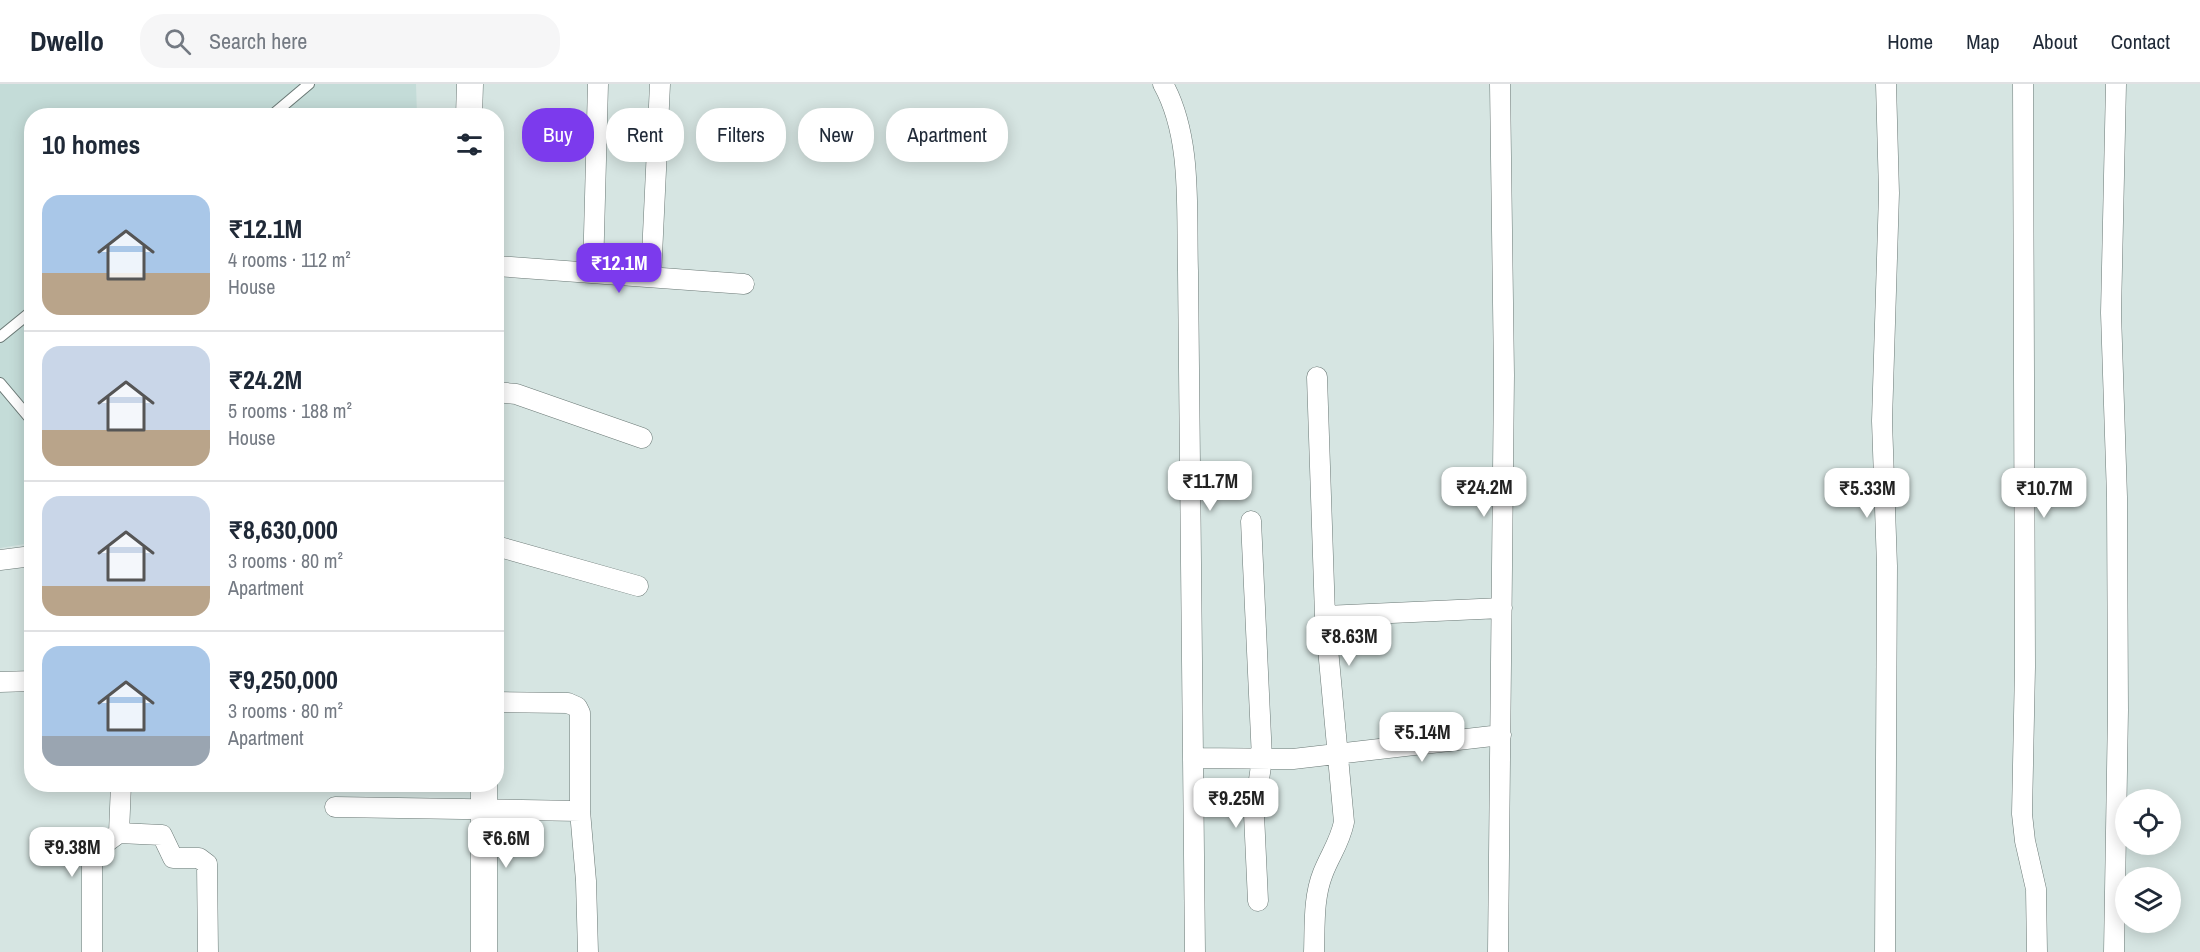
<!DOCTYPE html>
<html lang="en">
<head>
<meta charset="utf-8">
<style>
  :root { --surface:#fff; --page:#f6f6f7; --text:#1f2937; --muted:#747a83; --line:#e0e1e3; --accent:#7c3aed }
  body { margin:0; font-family:"Archivo Narrow",sans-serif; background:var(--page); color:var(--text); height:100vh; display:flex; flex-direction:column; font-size:22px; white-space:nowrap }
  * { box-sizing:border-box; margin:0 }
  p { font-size:20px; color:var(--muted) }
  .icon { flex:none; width:33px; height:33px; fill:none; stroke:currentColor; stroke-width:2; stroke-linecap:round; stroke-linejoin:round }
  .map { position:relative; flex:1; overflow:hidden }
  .details { position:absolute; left:24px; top:24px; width:480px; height:684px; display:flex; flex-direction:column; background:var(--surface); border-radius:24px; box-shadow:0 3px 15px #0003 }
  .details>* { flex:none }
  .guide { position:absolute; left:522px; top:24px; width:570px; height:54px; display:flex; gap:12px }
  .tools { position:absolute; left:2115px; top:705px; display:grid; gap:12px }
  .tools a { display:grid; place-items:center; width:66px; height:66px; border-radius:50%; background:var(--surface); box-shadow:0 3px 15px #0003; font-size:30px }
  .price { position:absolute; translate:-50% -51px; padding:0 14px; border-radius:12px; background:#fff; color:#222; font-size:20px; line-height:39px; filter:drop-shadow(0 2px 3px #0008) }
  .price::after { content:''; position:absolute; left:50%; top:36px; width:18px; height:14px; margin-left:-9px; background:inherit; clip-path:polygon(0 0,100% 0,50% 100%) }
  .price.active { background:var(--accent); color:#fff }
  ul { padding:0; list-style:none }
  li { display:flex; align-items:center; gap:18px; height:150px; padding:0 18px }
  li+li { border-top:2px solid var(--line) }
  li span { display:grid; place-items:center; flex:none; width:168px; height:120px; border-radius:18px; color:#555 }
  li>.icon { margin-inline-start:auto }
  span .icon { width:72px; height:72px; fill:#fffc; stroke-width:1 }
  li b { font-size:26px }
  h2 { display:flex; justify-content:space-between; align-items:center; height:72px; padding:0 18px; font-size:26px }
  .chip { padding:0 21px; border-radius:24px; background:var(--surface); box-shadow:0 3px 15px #0003; font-size:21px; line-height:54px }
  .chip.active { background:var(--accent); color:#fff }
  header { display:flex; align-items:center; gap:36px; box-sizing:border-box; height:84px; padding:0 30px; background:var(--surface); border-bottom:2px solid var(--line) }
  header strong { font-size:28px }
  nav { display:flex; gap:33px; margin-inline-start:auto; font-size:21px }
  .search { width:420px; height:54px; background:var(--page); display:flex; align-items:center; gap:15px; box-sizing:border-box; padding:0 21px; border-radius:24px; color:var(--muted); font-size:22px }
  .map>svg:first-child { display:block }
  .built { fill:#c4dcd8 }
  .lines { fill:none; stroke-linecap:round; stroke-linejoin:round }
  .service-casing { stroke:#6a7875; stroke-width:12 }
  .minor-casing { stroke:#6a7875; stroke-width:21 }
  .tertiary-casing { stroke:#6a7875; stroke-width:27 }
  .service { stroke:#fff; stroke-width:10 }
  .minor { stroke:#fff; stroke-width:20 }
  .tertiary { stroke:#fff; stroke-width:26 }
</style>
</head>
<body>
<header>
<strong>Dwello</strong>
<div class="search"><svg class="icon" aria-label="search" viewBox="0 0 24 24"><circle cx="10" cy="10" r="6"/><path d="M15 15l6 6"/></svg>Search here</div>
<nav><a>Home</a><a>Map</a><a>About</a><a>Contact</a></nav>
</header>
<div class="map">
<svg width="2200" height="868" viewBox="0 0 2200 868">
  <rect width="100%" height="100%" fill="#d6e5e2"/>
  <path class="built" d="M0 0H416L417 31 32 32 31 459 0 464Z"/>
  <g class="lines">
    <g class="service-casing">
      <path id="service" d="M271 32 309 0
        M0 253 32 227
        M0 299 32 337"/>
    </g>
    <g class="minor-casing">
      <path id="minor" d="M1163 0C1193 54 1186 127 1188 187L1195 868
        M2023 0 2025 583 2022 730 2025 757 2036 805 2037 868
        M496 182 744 200
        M593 189 598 0
        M651 193 660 0
        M496 308 516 310 642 354
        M1251 437 1262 675 1254 730 1258 817
        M496 462 638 502
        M0 476 32 472
        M1325 532 1502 524
        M0 598 32 597
        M496 618 568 619 577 623 580 629V727L586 797 588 868
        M1194 674 1293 675 1501 651
        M121 700 119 749 162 751 173 774H199L207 780 208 868
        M335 723 580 727
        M92 868V777L104 760 119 749
        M1314 868C1315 842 1313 814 1323 789 1330 771 1340 758 1344 738L1325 532 1317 293
        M1498 868 1504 291 1500 0
        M1885 868 1887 482 1882 337 1889 109 1886 0
        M2114 868 2118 626 2117 413 2111 229 2116 0"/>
    </g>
    <g class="tertiary-casing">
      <path id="tertiary" d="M469 32 470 0
        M484 868V700"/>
    </g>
    <use href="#service" class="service"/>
    <use href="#minor" class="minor"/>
    <use href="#tertiary" class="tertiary"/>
  </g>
</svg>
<div class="tools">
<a><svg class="icon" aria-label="locate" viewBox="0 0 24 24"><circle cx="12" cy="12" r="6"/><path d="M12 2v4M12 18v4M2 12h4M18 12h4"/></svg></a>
<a><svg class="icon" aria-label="layers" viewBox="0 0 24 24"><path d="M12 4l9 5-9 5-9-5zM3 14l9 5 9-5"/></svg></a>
</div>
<b class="price active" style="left:619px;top:210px">₹12.1M</b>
<b class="price" style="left:1210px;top:428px">₹11.7M</b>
<b class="price" style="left:1484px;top:434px">₹24.2M</b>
<b class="price" style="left:1867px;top:435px">₹5.33M</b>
<b class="price" style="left:2044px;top:435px">₹10.7M</b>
<b class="price" style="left:1349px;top:583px">₹8.63M</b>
<b class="price" style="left:1422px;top:679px">₹5.14M</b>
<b class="price" style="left:1236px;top:745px">₹9.25M</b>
<b class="price" style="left:506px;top:785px">₹6.6M</b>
<b class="price" style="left:72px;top:794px">₹9.38M</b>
<div class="guide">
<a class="chip active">Buy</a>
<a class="chip">Rent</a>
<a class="chip">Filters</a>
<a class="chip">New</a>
<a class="chip">Apartment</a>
</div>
<section class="details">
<h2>10 homes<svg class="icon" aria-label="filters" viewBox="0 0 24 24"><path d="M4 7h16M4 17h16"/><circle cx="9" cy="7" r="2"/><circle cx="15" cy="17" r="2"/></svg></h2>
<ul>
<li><span style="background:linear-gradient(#a9c7e8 65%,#b9a48a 0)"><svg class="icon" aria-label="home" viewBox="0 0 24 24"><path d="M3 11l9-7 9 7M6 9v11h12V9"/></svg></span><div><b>₹12.1M</b><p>4 rooms · 112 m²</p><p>House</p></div></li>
<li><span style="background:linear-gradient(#c9d6e8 70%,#b9a48a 0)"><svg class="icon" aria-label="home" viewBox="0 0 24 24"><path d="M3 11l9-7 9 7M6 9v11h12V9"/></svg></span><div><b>₹24.2M</b><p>5 rooms · 188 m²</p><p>House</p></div></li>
<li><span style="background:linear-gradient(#c9d6e8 75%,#b9a48a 0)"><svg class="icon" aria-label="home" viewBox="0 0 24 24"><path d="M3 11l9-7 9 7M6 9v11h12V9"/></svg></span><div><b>₹8,630,000</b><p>3 rooms · 80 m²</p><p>Apartment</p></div></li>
<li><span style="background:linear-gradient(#a9c7e8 75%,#9aa5b1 0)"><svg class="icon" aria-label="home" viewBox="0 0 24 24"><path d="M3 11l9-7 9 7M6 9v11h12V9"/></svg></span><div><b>₹9,250,000</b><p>3 rooms · 80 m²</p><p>Apartment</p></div></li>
</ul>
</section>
</div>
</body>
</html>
